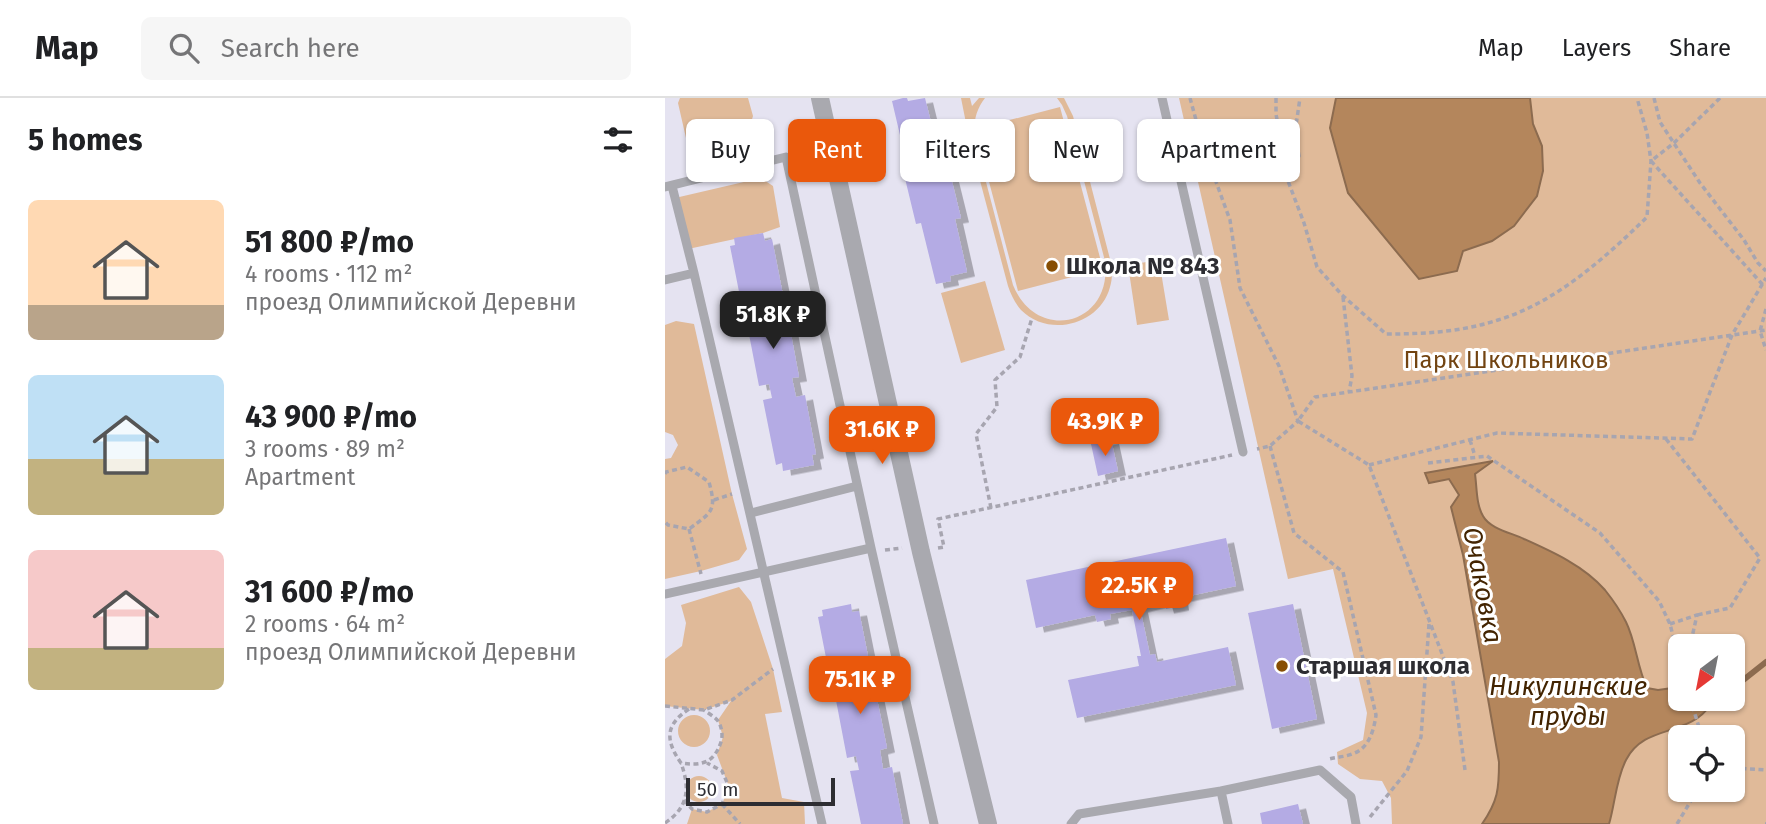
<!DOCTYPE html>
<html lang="en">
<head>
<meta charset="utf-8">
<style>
  :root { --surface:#fff; --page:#f6f6f6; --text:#202124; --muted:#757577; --line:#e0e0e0; --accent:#ea580c }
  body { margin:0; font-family:"Fira Sans",sans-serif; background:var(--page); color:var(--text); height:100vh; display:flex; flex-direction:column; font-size:26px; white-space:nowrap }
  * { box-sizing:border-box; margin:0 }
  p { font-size:23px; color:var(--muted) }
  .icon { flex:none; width:38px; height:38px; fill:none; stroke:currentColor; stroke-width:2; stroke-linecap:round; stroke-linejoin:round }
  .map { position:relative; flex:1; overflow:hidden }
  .side { display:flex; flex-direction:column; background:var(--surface); width:665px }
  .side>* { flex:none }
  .guide { position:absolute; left:21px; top:21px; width:665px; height:63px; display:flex; gap:14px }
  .needle { width:46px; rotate:212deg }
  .buttons { position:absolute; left:1003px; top:536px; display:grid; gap:14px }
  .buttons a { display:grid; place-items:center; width:77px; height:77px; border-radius:10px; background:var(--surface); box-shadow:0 2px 5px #0004; font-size:35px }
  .scale { position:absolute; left:21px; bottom:18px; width:149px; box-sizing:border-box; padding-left:7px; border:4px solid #2d2d32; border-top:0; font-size:19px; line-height:24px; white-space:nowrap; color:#2d2d32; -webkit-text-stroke:5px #fff; paint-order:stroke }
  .price { position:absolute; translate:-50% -60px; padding:0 16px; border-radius:14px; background:var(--accent); color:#fff; font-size:23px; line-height:46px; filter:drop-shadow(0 2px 4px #0008) }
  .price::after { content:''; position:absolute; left:50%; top:42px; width:21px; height:16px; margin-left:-10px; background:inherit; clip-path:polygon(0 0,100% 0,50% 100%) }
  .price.selected { background:#222; color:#fff }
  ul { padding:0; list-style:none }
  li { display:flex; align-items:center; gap:21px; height:175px; padding:0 28px }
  li span { display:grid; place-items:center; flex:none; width:196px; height:140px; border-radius:10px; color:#555 }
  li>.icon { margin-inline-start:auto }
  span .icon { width:84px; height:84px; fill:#fffc; stroke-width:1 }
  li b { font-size:30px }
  h2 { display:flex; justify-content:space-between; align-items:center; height:84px; padding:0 28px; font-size:30px }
  .pill { padding:0 24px; border-radius:10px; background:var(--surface); box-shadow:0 2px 5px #0004; font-size:24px; line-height:63px }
  .pill.selected { background:var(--accent); color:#fff }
  header { display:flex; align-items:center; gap:42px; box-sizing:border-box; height:98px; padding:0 35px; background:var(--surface); border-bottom:2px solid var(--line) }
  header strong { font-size:33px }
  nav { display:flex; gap:38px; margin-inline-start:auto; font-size:24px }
  .search { width:490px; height:63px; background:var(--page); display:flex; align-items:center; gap:18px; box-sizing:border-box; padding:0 24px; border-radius:10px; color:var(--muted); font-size:26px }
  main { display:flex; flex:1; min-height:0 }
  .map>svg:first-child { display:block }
  .green { fill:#e0ba99; fill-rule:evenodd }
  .water { fill:#b4865c; stroke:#8c6b4f; stroke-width:2 }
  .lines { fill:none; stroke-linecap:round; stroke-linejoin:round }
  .stream { stroke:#8c6b4f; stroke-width:6 }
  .building { fill:#b4abe4; filter:url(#shadow) }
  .path { stroke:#a7a5b0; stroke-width:3.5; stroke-dasharray:5 3.5; stroke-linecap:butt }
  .service { stroke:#a9a9af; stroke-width:9 }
  .minor { stroke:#a9a9af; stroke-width:18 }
  .poi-dot { fill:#874e03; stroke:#fff; stroke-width:2.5 }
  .labels { text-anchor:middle; stroke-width:6; stroke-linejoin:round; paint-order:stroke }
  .poi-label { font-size:24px; font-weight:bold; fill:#2d2d32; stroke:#fff; text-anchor:start }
  .park-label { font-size:24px; fill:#724412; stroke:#fff }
  .water-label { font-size:26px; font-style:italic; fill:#432401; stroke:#fff }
</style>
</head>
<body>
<header>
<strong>Map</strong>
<div class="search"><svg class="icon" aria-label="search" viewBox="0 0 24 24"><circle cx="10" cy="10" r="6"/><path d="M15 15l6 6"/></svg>Search here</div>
<nav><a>Map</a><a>Layers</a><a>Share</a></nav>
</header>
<main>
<section class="side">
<h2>5 homes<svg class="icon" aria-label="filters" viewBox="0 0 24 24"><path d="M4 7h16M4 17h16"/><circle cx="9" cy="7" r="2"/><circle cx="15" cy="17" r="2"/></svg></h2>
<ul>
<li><span style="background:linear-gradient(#ffd9b3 75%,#b9a48a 0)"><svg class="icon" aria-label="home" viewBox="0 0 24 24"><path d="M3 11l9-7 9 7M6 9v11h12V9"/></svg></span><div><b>51 800 ₽/mo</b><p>4 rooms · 112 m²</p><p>проезд Олимпийской Деревни</p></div></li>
<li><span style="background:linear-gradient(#bfe0f5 60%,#c2b280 0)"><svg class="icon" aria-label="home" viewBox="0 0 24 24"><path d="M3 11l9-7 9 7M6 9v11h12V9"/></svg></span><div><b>43 900 ₽/mo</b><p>3 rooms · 89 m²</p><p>Apartment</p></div></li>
<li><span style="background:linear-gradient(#f6c9c9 70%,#c2b280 0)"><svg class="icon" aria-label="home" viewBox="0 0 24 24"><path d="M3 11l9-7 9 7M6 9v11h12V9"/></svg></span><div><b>31 600 ₽/mo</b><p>2 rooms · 64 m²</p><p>проезд Олимпийской Деревни</p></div></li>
</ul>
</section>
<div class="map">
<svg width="1101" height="726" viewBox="0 0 1101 726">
  <defs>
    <filter id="shadow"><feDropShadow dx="8" dy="4.5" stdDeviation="0" flood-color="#0004"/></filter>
  </defs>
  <rect width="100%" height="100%" fill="#e5e3f1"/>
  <path class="green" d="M15 0H83L88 18 84 31 32 46 21 40 13 5Z
    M296 0H305L307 8 314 0H320C310 13 308 26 310 42L348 187C372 246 448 227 440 163L402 18 397 7 392 0H399L408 18 445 161C447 170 448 179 445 189 435 227 384 240 356 212 350 205 346 197 343 188L305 45Z
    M514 0H1101V726H727L726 700 717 683 695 681 673 666 672 654 698 642 702 615 668 471 623 481ZM1015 548H1068V600H1015ZM1015 639H1068V691H1015Z
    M395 9 438 171 353 193 310 31Z
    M96 80 108 88 115 129 98 135 23 151 10 100Z
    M494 162 504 222 472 227 463 167Z
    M320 183 340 252 296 265 276 195Z
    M11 223 29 226 67 396 82 451 74 462 36 473 0 481V361L6 360 13 347 8 337 0 334V227Z
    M74 489 86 504 108 571 117 614 100 616 117 700 139 704 140 726H22L27 711 42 714 57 706 64 689 52 657 58 639 53 622 66 603 39 612 0 608V561L17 548 21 525 16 507Z
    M13 633a16 16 0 1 1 32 0a16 16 0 1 1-32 0Z
    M21 691a13 13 0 1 1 26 0a13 13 0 1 1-26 0Z"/>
  <path class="water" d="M671 0H865L868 26 877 48 878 73 872 98 849 128 827 143 798 153 792 173 754 181 683 95 665 30Z
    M828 363 810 376C812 390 811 406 818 418 825 431 847 435 859 441 888 454 919 468 940 492 948 502 955 512 961 524 971 544 972 569 982 590L993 592 1015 589V600H1043L1046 606C1024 640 980 625 961 662 951 681 950 706 944 726H817C833 703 834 691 834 664L798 457 786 409 794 397 784 381 764 385 760 375Z"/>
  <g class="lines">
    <path class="stream" d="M1068 588 1072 587 1101 564"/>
  </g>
  <path class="building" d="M238 0H242L243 3 260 0 273 53 279 51 296 120 290 121 302 174 285 178 286 183 271 186 256 125 251 126 237 68 242 67 227 3Z
    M98 135 100 143 107 141 118 197 110 198 115 221 123 220 134 279 127 280 131 299 140 297 151 356 147 357 149 367 118 373 117 365 111 367 98 302 107 300 104 286 94 288 82 226 88 224 85 207 77 209 65 148 70 147 69 140Z
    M446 341 453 373 433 378 426 346Z
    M561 440 571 488 515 500 516 508 501 511 499 504 475 510 485 557 490 556 492 564 563 549 571 587 412 620 403 582 474 568 472 558H476L467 512 445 516 446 521 432 524 430 517 371 530 361 482Z
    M186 506 187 514 194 513 205 568 198 570 203 593 210 591 222 650 215 652 218 671 227 669 238 726H196L185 673 194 672 191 658 182 660 170 597 176 596 172 579 165 580 153 519 158 518 157 512Z
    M628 506 652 621 607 631 583 515Z
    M633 706 638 726H597L595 715Z"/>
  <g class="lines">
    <path class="path" d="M525 0 539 51 565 122 575 190 614 268 633 323 605 348 592 351
      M611 0V16L623 83 639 125 652 169 677 197 721 236C759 236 796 234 833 222 890 205 940 160 982 119L986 63 982 35 972 0
      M989 0 995 24 1035 85 1079 142 1093 165 1101 173
      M1055 0 1009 45 986 63 1098 187
      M134 56 149 53
      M623 82 634 58 630 34 635 0
      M678 199 687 278 684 294
      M1101 211 1095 233 1101 252
      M1001 341 1095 460 1065 510 1032 517
      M805 342 810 358
      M605 348 629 435 678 474 711 617C709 632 704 651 687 656 680 659 671 659 664 661
      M763 365 822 358 935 435 994 503 1005 526 1015 565
      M704 367 832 335 1027 341 1067 237 1101 180
      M0 376 1 374 22 369 44 384C52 413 47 414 24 431L3 427 0 424
      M49 402 67 396
      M326 410 311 336 332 309 330 282 355 259 367 220
      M24 431 36 476
      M273 450 279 449 273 421 567 357
      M220 452 237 450
      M1005 526 1032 517 1025 548
      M1025 600 1037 639
      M0 608 39 612 67 602 108 571
      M24 611C0 627 0 642 16 665 37 668 49 665 56 644 58 638 57 629 53 623 50 619 43 615 39 612
      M1068 670 1101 672
      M800 672 788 584 704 367 633 323 650 299 1101 232
      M19 702 27 711 42 714 57 706 64 689 57 673 42 665
      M57 706 75 726
      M705 719 742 673 756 639 764 526
      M0 725C24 709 25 690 16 665
      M1012 726 1033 691
      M1100 726H1101"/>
    <path class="service" d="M497 0 578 354
      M7 88 29 175 157 726
      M0 89 121 59 206 450 269 726
      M0 182 29 175
      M86 415 192 388
      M0 496 206 450
      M556 693 563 726
      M406 726 414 716 556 693 655 672 686 699 691 726"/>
    <path class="minor" d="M155 0 256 454 323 726"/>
  </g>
  <g class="poi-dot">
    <circle cx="387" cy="168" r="7"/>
    <circle cx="617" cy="568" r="7"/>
  </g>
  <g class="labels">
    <g class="poi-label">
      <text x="401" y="176">Школа № 843</text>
      <text x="631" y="576">Старшая школа</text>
    </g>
    <g class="park-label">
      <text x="841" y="270">Парк Школьников</text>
    </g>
    <g class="water-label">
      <text transform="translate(818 487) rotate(79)" y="9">Очаковка</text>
      <text x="903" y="597">Никулинские<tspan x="903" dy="30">пруды</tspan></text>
    </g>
  </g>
</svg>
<div class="buttons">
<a><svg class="needle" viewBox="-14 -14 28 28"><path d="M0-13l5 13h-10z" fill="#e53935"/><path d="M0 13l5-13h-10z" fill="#757577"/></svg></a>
<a><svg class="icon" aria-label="locate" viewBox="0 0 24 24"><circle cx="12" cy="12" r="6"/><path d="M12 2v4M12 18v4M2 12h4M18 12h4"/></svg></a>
</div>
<div class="scale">50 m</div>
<b class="price selected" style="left:108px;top:253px">51.8K ₽</b>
<b class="price" style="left:440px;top:360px">43.9K ₽</b>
<b class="price" style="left:217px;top:368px">31.6K ₽</b>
<b class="price" style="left:474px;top:524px">22.5K ₽</b>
<b class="price" style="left:195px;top:618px">75.1K ₽</b>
<div class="guide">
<a class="pill">Buy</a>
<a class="pill selected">Rent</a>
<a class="pill">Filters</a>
<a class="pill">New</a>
<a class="pill">Apartment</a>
</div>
</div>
</main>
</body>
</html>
